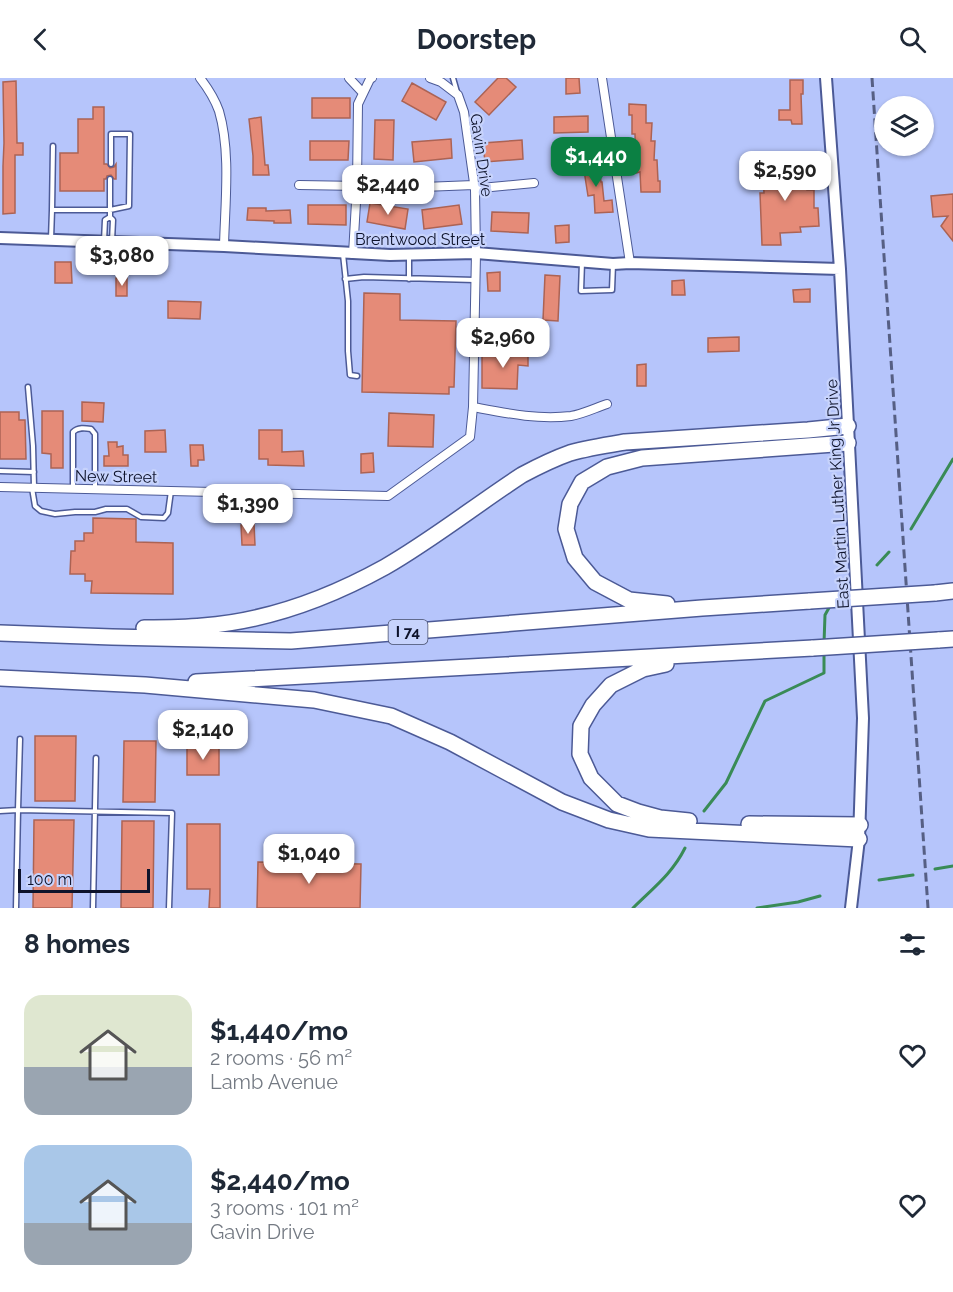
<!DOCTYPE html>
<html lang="en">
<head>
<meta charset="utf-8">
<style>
  :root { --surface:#fff; --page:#f6f6f7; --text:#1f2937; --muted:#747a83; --accent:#0b8043 }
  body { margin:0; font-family:Raleway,sans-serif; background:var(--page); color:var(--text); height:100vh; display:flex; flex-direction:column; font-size:22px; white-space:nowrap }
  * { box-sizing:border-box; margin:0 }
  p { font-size:20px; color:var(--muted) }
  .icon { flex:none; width:33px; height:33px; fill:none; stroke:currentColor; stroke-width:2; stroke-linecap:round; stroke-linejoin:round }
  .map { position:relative; height:830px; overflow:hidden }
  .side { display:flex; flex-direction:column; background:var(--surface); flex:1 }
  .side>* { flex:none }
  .fabs { position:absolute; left:874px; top:18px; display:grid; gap:12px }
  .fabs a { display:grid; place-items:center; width:60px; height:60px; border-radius:50%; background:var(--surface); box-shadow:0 2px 4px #0004; font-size:30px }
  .scale { position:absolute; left:18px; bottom:15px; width:132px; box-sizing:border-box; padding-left:6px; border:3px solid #0e132b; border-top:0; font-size:16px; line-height:21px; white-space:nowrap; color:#0e132b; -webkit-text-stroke:4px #c7d3fc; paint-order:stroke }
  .price { position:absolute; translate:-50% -51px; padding:0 14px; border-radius:12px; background:#fff; color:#222; font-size:20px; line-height:39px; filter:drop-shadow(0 2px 3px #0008) }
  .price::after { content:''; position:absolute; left:50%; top:36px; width:18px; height:14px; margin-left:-9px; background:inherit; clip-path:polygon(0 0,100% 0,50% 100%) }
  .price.active { background:var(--accent); color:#fff }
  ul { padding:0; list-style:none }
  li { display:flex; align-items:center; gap:18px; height:150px; padding:0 24px }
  li span { display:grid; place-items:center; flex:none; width:168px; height:120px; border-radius:18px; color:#555 }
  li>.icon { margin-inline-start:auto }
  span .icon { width:72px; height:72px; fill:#fffc; stroke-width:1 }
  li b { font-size:26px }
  h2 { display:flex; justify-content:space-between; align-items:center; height:72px; padding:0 24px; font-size:26px }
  header { display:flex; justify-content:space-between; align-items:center; height:78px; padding:0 24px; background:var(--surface); font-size:27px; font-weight:700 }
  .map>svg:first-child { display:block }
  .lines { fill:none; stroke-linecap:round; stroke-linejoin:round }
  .stream { stroke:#398b56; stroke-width:3 }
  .building { fill:#e58b78; stroke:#ac6354; stroke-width:1.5 }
  .lane-casing { stroke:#4c5a96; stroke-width:7 }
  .street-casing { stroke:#4c5a96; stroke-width:10 }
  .secondary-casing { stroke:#4c5a96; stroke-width:14 }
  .highway-casing { stroke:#4c5a96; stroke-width:18 }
  .lane { stroke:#fff; stroke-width:4 }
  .street { stroke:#fff; stroke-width:8 }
  .secondary { stroke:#fff; stroke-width:10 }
  .highway { stroke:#fff; stroke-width:15 }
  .rail { stroke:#565f84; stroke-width:3; stroke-dasharray:9 4.5; stroke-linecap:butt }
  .highway-bridge-casing { stroke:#4c5a96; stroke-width:18; stroke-linecap:butt }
  .highway-bridge { stroke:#fff; stroke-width:15 }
  .labels { text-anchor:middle; stroke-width:4.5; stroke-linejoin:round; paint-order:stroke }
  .shield { fill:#c7d3fc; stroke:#464d6a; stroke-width:1.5 }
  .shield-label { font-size:15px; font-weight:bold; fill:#0e132b }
  .street-label { font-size:16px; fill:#0e132b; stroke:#c7d3fc }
</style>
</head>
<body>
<header><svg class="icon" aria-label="back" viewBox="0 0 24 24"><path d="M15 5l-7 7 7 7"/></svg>Doorstep<svg class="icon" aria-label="search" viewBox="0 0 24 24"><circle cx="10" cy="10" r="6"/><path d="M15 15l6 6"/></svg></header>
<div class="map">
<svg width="953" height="830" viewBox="0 0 953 830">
  <rect width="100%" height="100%" fill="#b6c5fb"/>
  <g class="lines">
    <path class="stream" d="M911 451 953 381
      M877 487 889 474
      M824 565 825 537 830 528
      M704 733 726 705 765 623 824 595V575
      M935 791 953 788
      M879 802 913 797
      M633 830C653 810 672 796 685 770
      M757 830 798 824 820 818"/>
  </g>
  <path class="building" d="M498 0H506L516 9 489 37 475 24Z
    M566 0H579L580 15 566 16Z
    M790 2H803V16H801L802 46H792L791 42H779V32H790Z
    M16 3 17 65H23V77H15V135L3 136V88L4 65 3 4Z
    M412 5 446 24 436 42 402 23Z
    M312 20H350V40H312Z
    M629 26 646 27V45H652L651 63H655L654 82H657L658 103H660V114H641L640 94 636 95 635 56H632V37H629Z
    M93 29H104V86H107L110 90 114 89 116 86V101H114L111 97 107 98 106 101H104V113H60V75H78V41H93Z
    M588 38V54L554 55V39Z
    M261 39 265 87H268L269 97H253V78L249 41Z
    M375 42H394L393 82 374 81Z
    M451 61 452 80 414 84 412 64Z
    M522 62 523 81 485 84 483 65Z
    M310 63H349L348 82H310Z
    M788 79 789 97 807 96V112H814V130H818L819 148 800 149 801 154 780 155 781 167H762L760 115H764L762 80Z
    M599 84 601 104H602L604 123 612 122 613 134 595 135 594 117 588 118 583 86Z
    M953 116V163L941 148 948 138 933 139 931 118Z
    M370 125 408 131 405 151 367 144Z
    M308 127H346V147L308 146Z
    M459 127 462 146 424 151 422 132Z
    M248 130H266V133L290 132 291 145H274V143L247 142Z
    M492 134 529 135 528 155 491 153Z
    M569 147V164L556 165 555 148Z
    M55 184H71L72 205H55Z
    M500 194V213H488L487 195Z
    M545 197 560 198 558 243 543 242Z
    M116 200H127V218H116Z
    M684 202 685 217H672V203Z
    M810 211V224H794L793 212Z
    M364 215 400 216V242L456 243 454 309H449V316L362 314Z
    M168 223 201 224 200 241 168 240Z
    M739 259V273L708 274V260Z
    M496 273 528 274V288L518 287 517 311 482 310V278H495Z
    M646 286V308H637V287Z
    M82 324 104 325 103 344 82 343Z
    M42 333H63V390H51V376L42 375Z
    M0 334H19V342H25L26 381H0Z
    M389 335 434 337 433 369 388 368Z
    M165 352 166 374H145V353Z
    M259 352H282V374L303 373 304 388 268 387V381H259Z
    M108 364H117V369L123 368V377H128V388H104V378H109Z
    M190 367H203L204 382H198V388H191Z
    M373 375 374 394 361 395V376Z
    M93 440 136 441V464L173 465V516L91 515 92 503H85V496H70L71 473H75V463H84V455H93Z
    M254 446 255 467H242L241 447Z
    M35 658H76L75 723H35Z
    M124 663H156L155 724H123Z
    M187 668H219V697H187Z
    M34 742H74L72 830H33Z
    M122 743H154L153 830H121Z
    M187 746H220V830H209L210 811H187Z
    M258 784 361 786 360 830H257Z"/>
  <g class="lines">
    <g class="lane-casing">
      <path id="lane" d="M453 0 457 14
        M110 101V139L113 142 112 163
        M52 132 53 68
        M51 161 52 132H110L129 128 130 56H111V86
        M104 163 105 142 110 139
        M343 176 348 223V273L350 297 357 298
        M409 177V201
        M582 184 581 213 612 212 613 186
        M345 201 364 199 475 202
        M28 309 33 368 34 409
        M0 393 34 394
        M32 410 35 428 41 433 55 436 75 434H95L106 431H127L141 439 164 440 168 435 171 413
        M73 410V354C78 349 85 350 91 351L95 356V411
        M0 733 18 732 20 661
        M16 830 18 732 172 735 169 830
        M93 830 96 680"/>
    </g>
    <g class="street-casing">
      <path id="street" d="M200 0C207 9 215 22 219 33 231 74 225 125 224 168
        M349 0 363 15
        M602 0 630 185
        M299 107 423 109 474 107 481 110 534 105
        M353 176 357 107 358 26 370 1 372 0
        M473 329C505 335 537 342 571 338 583 336 595 330 607 326
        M0 409 388 418 470 359 473 329 476 175 475 112 464 34 458 17 441 4 430 0"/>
    </g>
    <g class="secondary-casing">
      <path id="secondary" d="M826 0 840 191 863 640 859 761 851 830
        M0 160 224 168 390 177 476 175 613 186 630 185 840 191"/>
    </g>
    <g class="highway-casing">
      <path id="highway" d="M935 515 953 513
        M667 526 629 522 595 504 575 480 566 451 570 426 582 404 607 389 642 380 848 365
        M144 550C164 550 184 550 203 548 267 543 329 520 385 489 432 462 476 427 522 397 537 389 553 381 570 375 588 370 607 367 625 364L808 352 848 348
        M0 555 112 559 291 563 702 530 810 523
        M938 562 953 561
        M666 586 643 591 611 607 593 627 581 648 580 676 591 700 617 726 638 734 660 740 689 743
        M0 600 145 607 314 622 391 638 450 664 562 724 609 742 649 751 859 761
        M196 604 813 570
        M749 746 860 747"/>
    </g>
    <use href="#lane" class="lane"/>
    <use href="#street" class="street"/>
    <use href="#secondary" class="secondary"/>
    <use href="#highway" class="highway"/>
    <path class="rail" d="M872 0 928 830"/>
    <g class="highway-bridge-casing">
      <path id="highway-bridge" d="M810 523 935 515
        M813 570 938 562"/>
    </g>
    <use href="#highway-bridge" class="highway-bridge"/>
  </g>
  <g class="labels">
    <rect class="shield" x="388.5" y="542" width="39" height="24" rx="4.5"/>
    <g class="shield-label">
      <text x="408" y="559">I 74</text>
    </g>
    <g class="street-label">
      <text transform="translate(482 77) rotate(82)" y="6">Gavin Drive</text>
      <text x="420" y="167">Brentwood Street</text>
      <text transform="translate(116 398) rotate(1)" y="6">New Street</text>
      <text transform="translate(837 416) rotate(-93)" y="6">East Martin Luther King Jr Drive</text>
    </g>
  </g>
</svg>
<div class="fabs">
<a><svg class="icon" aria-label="layers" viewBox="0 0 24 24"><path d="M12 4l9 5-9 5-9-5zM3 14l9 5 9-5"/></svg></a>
</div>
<div class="scale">100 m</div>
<b class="price active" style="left:596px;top:110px">$1,440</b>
<b class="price" style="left:785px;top:124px">$2,590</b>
<b class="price" style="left:388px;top:138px">$2,440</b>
<b class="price" style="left:122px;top:209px">$3,080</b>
<b class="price" style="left:503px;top:291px">$2,960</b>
<b class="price" style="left:248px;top:457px">$1,390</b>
<b class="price" style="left:203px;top:683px">$2,140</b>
<b class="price" style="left:309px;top:807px">$1,040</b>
</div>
<section class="side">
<h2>8 homes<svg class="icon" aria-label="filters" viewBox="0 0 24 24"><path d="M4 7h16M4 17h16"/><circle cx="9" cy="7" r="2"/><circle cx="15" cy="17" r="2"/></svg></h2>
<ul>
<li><span style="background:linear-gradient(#dfe7d0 60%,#9aa5b1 0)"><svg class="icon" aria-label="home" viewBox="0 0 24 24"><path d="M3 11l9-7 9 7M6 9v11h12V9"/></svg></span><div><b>$1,440/mo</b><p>2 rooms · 56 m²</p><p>Lamb Avenue</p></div><svg class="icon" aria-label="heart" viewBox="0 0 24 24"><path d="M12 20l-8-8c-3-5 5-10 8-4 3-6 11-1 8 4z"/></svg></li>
<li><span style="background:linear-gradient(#a9c7e8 65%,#9aa5b1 0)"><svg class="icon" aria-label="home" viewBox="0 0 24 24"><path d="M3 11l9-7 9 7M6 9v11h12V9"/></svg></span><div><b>$2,440/mo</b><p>3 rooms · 101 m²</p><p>Gavin Drive</p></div><svg class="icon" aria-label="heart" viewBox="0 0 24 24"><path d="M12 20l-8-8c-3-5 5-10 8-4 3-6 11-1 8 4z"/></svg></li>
</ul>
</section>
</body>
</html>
